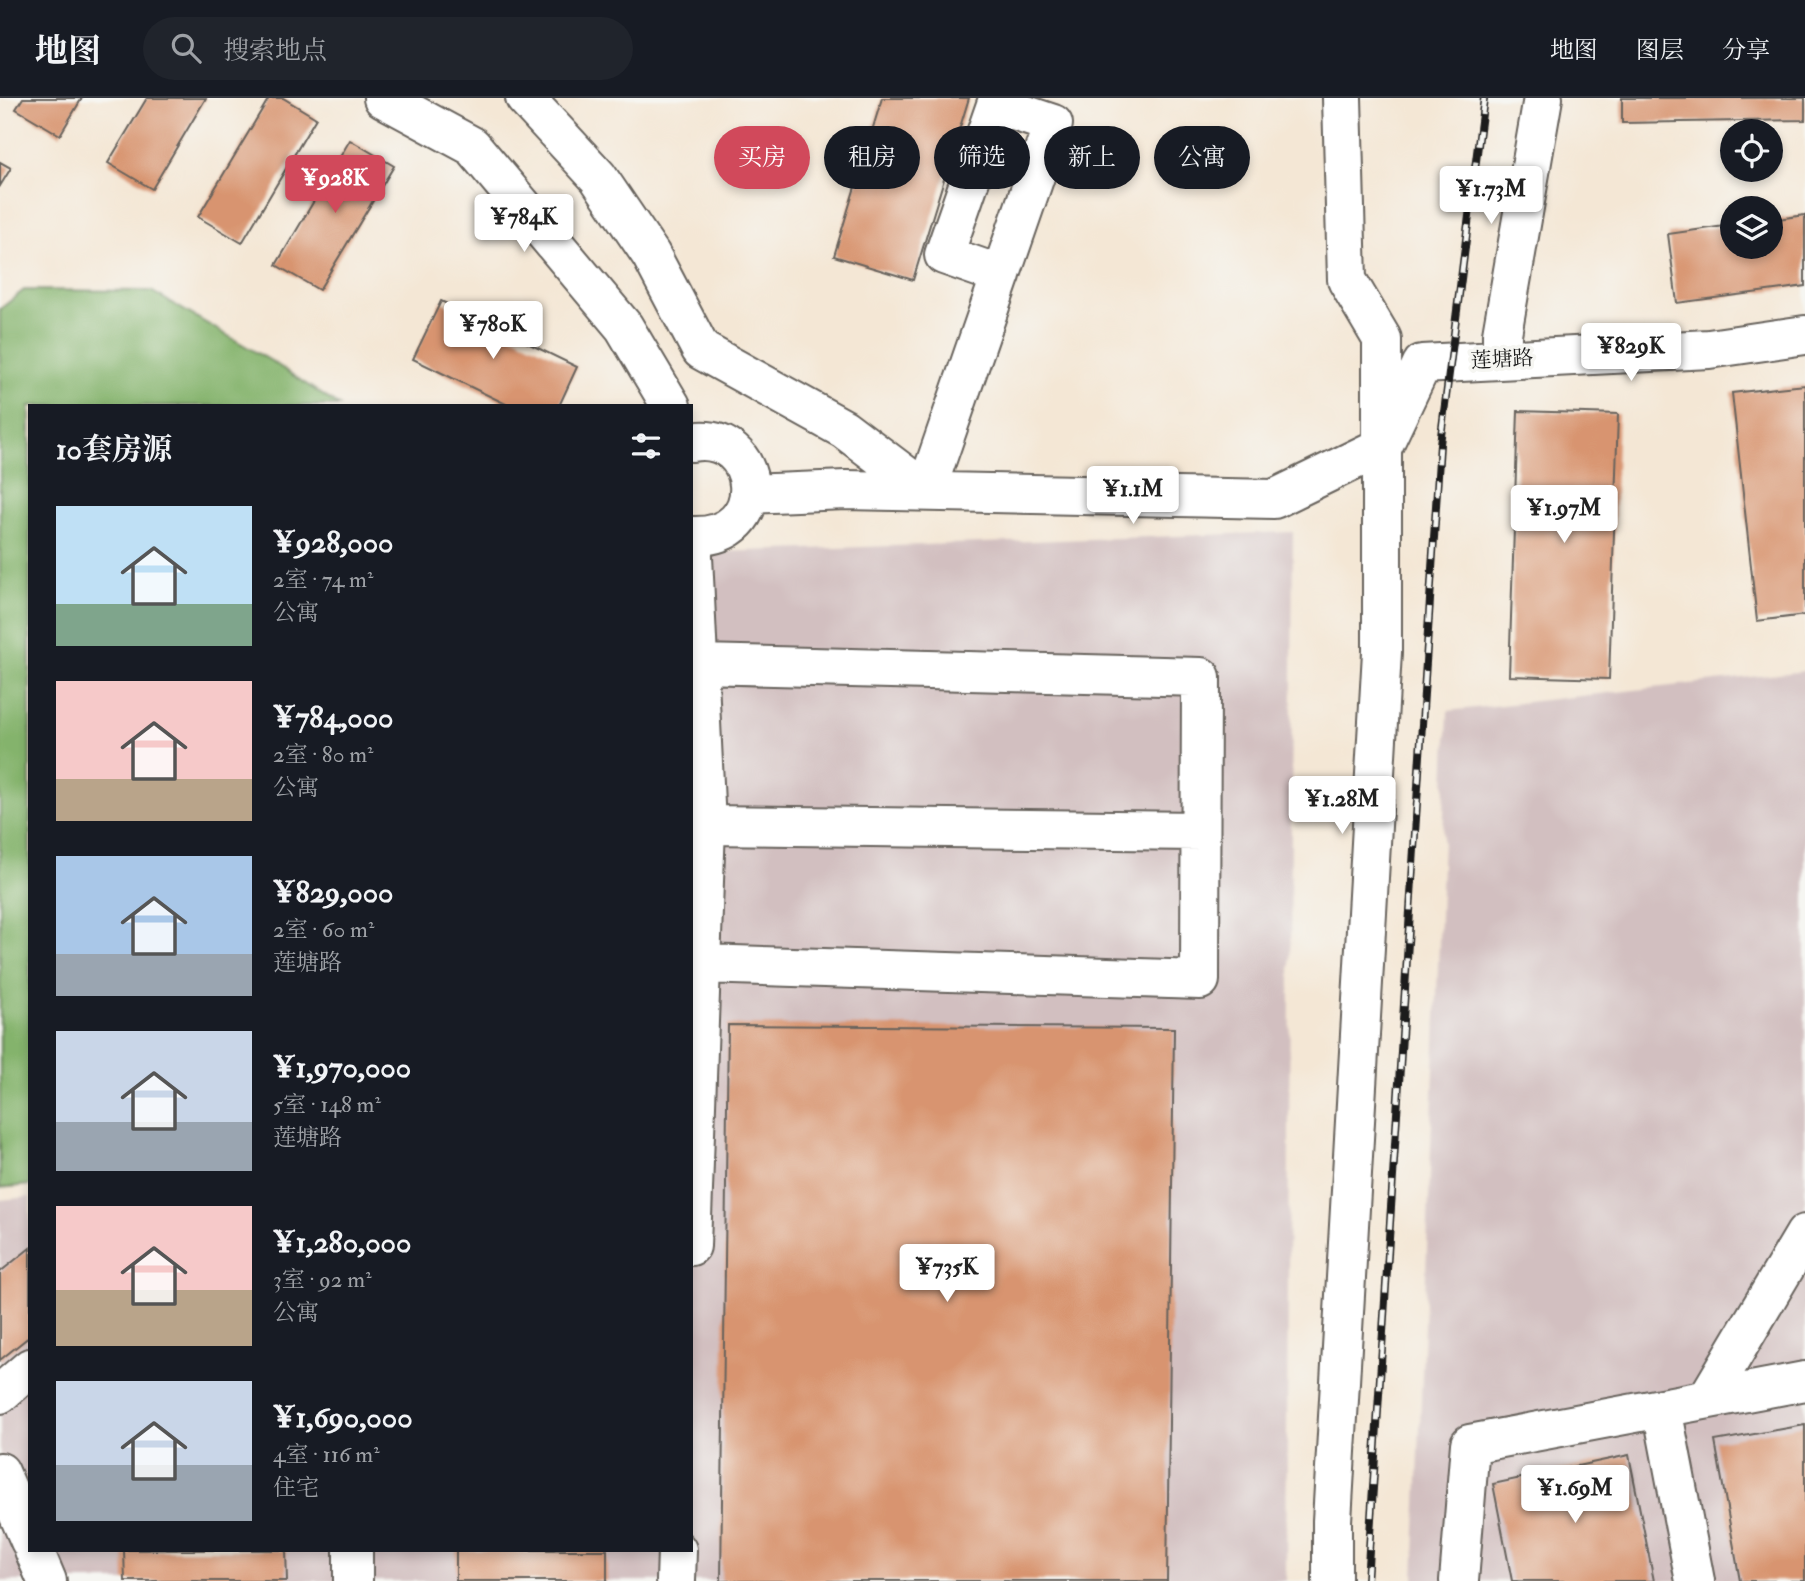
<!DOCTYPE html>
<html lang="zh">
<head>
<meta charset="utf-8">
<style>
  :root { --surface:#171b24; --page:#20242c; --text:#f1f3f6; --muted:#9ea1a6; --line:#363941; --accent:#d1495b }
  body { margin:0; font-family:"IM FELL Double Pica","Noto Serif SC",serif; background:var(--page); color:var(--text); height:100vh; display:flex; flex-direction:column; font-size:26px; white-space:nowrap }
  * { box-sizing:border-box; margin:0 }
  p { font-size:23px; color:var(--muted) }
  .icon { flex:none; width:38px; height:38px; fill:none; stroke:currentColor; stroke-width:2; stroke-linecap:round; stroke-linejoin:round }
  .map { position:relative; flex:1; overflow:hidden }
  .drawer { position:absolute; left:28px; top:306px; width:665px; height:1148px; display:flex; flex-direction:column; background:var(--surface); border-radius:0px; box-shadow:0 4px 10px #0003 }
  .drawer>* { flex:none }
  .banner { position:absolute; left:714px; top:28px; width:665px; height:63px; display:flex; gap:14px }
  .fabs { position:absolute; left:1720px; top:21px; display:grid; gap:14px }
  .fabs a { display:grid; place-items:center; width:63px; height:63px; border-radius:50%; background:var(--surface); box-shadow:0 4px 10px #0003; font-size:35px }
  .price { position:absolute; translate:-50% -60px; padding:0 16px; border-radius:7px; background:#fff; color:#222; font-size:23px; line-height:46px; filter:drop-shadow(0 2px 4px #0008) }
  .price::after { content:''; position:absolute; left:50%; top:42px; width:21px; height:16px; margin-left:-10px; background:inherit; clip-path:polygon(0 0,100% 0,50% 100%) }
  .price.selected { background:var(--accent); color:#fff }
  ul { padding:0; list-style:none }
  li { display:flex; align-items:center; gap:21px; height:175px; padding:0 28px }
  li span { display:grid; place-items:center; flex:none; width:196px; height:140px; border-radius:0px; color:#555 }
  li>.icon { margin-inline-start:auto }
  span .icon { width:84px; height:84px; fill:#fffc; stroke-width:1 }
  li b { font-size:30px }
  h2 { display:flex; justify-content:space-between; align-items:center; height:84px; padding:0 28px; font-size:30px }
  .chip { padding:0 24px; border-radius:32px; background:var(--surface); box-shadow:0 4px 10px #0003; font-size:24px; line-height:63px }
  .chip.selected { background:var(--accent); color:#fff }
  header { display:flex; align-items:center; gap:42px; box-sizing:border-box; height:98px; padding:0 35px; background:var(--surface); border-bottom:2px solid var(--line) }
  header strong { font-size:33px }
  nav { display:flex; gap:38px; margin-inline-start:auto; font-size:24px }
  .search { width:490px; height:63px; background:var(--page); display:flex; align-items:center; gap:18px; box-sizing:border-box; padding:0 24px; border-radius:38px; color:var(--muted); font-size:26px }
  .map>svg:first-child { display:block }
  .industrial { fill:#d2bfc0 }
  .forest { fill:#84b36c; stroke:#506844; stroke-width:2 }
  .building { fill:#d89470 }
  .lines { fill:none; stroke-linecap:round; stroke-linejoin:round }
  .minor-casing { stroke:#68635d; stroke-width:42 }
  .minor { stroke:#fff; stroke-width:38 }
  .rail-casing { stroke:#1c1c1c; stroke-width:8 }
  .rail { stroke:#f6f6f2; stroke-width:5; stroke-dasharray:16; stroke-linecap:butt }
  .labels { text-anchor:middle; stroke-width:7; stroke-linejoin:round; paint-order:stroke }
  .street-label { font-size:21px; fill:#1c1c1c; stroke:#f6f6f2 }
</style>
</head>
<body>
<header>
<strong>地图</strong>
<div class="search"><svg class="icon" aria-label="search" viewBox="0 0 24 24"><circle cx="10" cy="10" r="6"/><path d="M15 15l6 6"/></svg>搜索地点</div>
<nav><a>地图</a><a>图层</a><a>分享</a></nav>
</header>
<div class="map">
<svg width="1805" height="1483" viewBox="0 0 1805 1483">
  <rect width="100%" height="100%" fill="#f6f6f2"/>
  <filter id="ink" filterUnits="userSpaceOnUse"><feTurbulence type="fractalNoise" baseFrequency=".0143" numOctaves="2"/><feDisplacementMap in="SourceGraphic" scale="14" xChannelSelector="R" yChannelSelector="G"/><feConvolveMatrix kernelMatrix="1 2 1 2 8 2 1 2 1" color-interpolation-filters="sRGB"/></filter>
  <filter id="wash" filterUnits="userSpaceOnUse"><feTurbulence type="fractalNoise" baseFrequency=".00686" numOctaves="4" result="noise"/><feDisplacementMap in="SourceGraphic" scale="28" xChannelSelector="R" yChannelSelector="G"/><feGaussianBlur stdDeviation="1.57" result="paint"/><feColorMatrix in="noise" values="0 0 0 0 0 0 0 0 0 0 0 0 0 0 0 0 0 1.4 0 .05"/><feComposite in="paint" operator="in"/></filter>
  <g filter="url(#wash)">
    <rect width="100%" height="100%" fill="#f4e7d5"/>
    <path class="industrial" d="M1293 434 1286 1483H0V1102L30 1099V1452H691V455Z
      M1805 573V1483H1414L1448 613Z"/>
    <path class="forest" d="M24 192 151 193 273 264 339 308H30V1087L0 1090V211Z"/>
    <g id="blocks">
      <path class="building" d="M23 0H82L60 37 16 11Z
        M147 0H206L152 91 108 65Z
        M269 0H283L316 20 242 145 198 119Z
        M882 0H969L913 182 834 158Z
        M1622 0H1805V22L1622 25Z
        M350 42 394 68 319 192 276 167Z
        M0 64 11 70 0 88Z
        M1805 117V188L1677 205 1668 136 1732 127V149H1771V122Z
        M441 203 577 269 559 308H510L413 261Z
        M1805 287V517L1757 523 1732 295Z
        M1518 313 1618 316 1609 581 1509 578Z
        M728 927 1174 930 1167 1483H721Z
        M30 1150V1238L0 1262V1174Z
        M1805 1327V1483H1740L1715 1343Z
        M1629 1357 1654 1483H1512L1493 1386Z
        M124 1452H286L287 1483H125Z
        M456 1452H607V1483H456Z"/>
    </g>
  </g>
  <g filter="url(#ink)">
    <use href="#blocks" fill-opacity="0" stroke="#68635d" stroke-width="2"/>
    <g class="lines">
      <g class="minor-casing">
        <path id="minor" d="M383 0 472 48 624 229 671 308
          M525 0 598 79 651 157 701 252 844 331 926 393 1053 26 996 7 944 157 1001 177
          M1502 261V236L1543 0
          M691 344C762 331 775 442 691 438
          M750 396 846 392 1274 401 1383 348 1422 266 1709 251 1805 237
          M706 727 1200 733
          M691 874 703 866 1200 882 1201 579 700 566
          M691 1148 706 727 692 438
          M0 1296 30 1270
          M1707 1301 1805 1136
          M1662 1310 1695 1483
          M0 1374 30 1443
          M34 1452 47 1483
          M353 1483V1452
          M676 1483 677 1452
          M1332 1483V1423L1382 554V241L1347 182 1342 0
          M1459 1483 1470 1346 1805 1283"/>
      </g>
      <use href="#minor" class="minor"/>
      <g class="rail-casing">
        <path id="rail" d="M1367 1483 1440 346 1484 0"/>
      </g>
      <use href="#rail" class="rail"/>
    </g>
  </g>
  <g class="labels">
    <g class="street-label">
      <text transform="translate(1502 261) rotate(-3)" y="7">莲塘路</text>
    </g>
  </g>
</svg>
<div class="fabs">
<a><svg class="icon" aria-label="locate" viewBox="0 0 24 24"><circle cx="12" cy="12" r="6"/><path d="M12 2v4M12 18v4M2 12h4M18 12h4"/></svg></a>
<a><svg class="icon" aria-label="layers" viewBox="0 0 24 24"><path d="M12 4l9 5-9 5-9-5zM3 14l9 5 9-5"/></svg></a>
</div>
<b class="price selected" style="left:335px;top:117px">¥928K</b>
<b class="price" style="left:1491px;top:128px">¥1.73M</b>
<b class="price" style="left:524px;top:156px">¥784K</b>
<b class="price" style="left:493px;top:263px">¥780K</b>
<b class="price" style="left:1631px;top:285px">¥829K</b>
<b class="price" style="left:1133px;top:428px">¥1.1M</b>
<b class="price" style="left:1564px;top:447px">¥1.97M</b>
<b class="price" style="left:1342px;top:738px">¥1.28M</b>
<b class="price" style="left:947px;top:1206px">¥735K</b>
<b class="price" style="left:1575px;top:1427px">¥1.69M</b>
<div class="banner">
<a class="chip selected">买房</a>
<a class="chip">租房</a>
<a class="chip">筛选</a>
<a class="chip">新上</a>
<a class="chip">公寓</a>
</div>
<section class="drawer">
<h2>10套房源<svg class="icon" aria-label="filters" viewBox="0 0 24 24"><path d="M4 7h16M4 17h16"/><circle cx="9" cy="7" r="2"/><circle cx="15" cy="17" r="2"/></svg></h2>
<ul>
<li><span style="background:linear-gradient(#bfe0f5 70%,#7fa58c 0)"><svg class="icon" aria-label="home" viewBox="0 0 24 24"><path d="M3 11l9-7 9 7M6 9v11h12V9"/></svg></span><div><b>¥928,000</b><p>2室 · 74 m²</p><p>公寓</p></div></li>
<li><span style="background:linear-gradient(#f6c9c9 70%,#b9a48a 0)"><svg class="icon" aria-label="home" viewBox="0 0 24 24"><path d="M3 11l9-7 9 7M6 9v11h12V9"/></svg></span><div><b>¥784,000</b><p>2室 · 80 m²</p><p>公寓</p></div></li>
<li><span style="background:linear-gradient(#a9c7e8 70%,#9aa5b1 0)"><svg class="icon" aria-label="home" viewBox="0 0 24 24"><path d="M3 11l9-7 9 7M6 9v11h12V9"/></svg></span><div><b>¥829,000</b><p>2室 · 60 m²</p><p>莲塘路</p></div></li>
<li><span style="background:linear-gradient(#c9d6e8 65%,#9aa5b1 0)"><svg class="icon" aria-label="home" viewBox="0 0 24 24"><path d="M3 11l9-7 9 7M6 9v11h12V9"/></svg></span><div><b>¥1,970,000</b><p>5室 · 148 m²</p><p>莲塘路</p></div></li>
<li><span style="background:linear-gradient(#f6c9c9 60%,#b9a48a 0)"><svg class="icon" aria-label="home" viewBox="0 0 24 24"><path d="M3 11l9-7 9 7M6 9v11h12V9"/></svg></span><div><b>¥1,280,000</b><p>3室 · 92 m²</p><p>公寓</p></div></li>
<li><span style="background:linear-gradient(#c9d6e8 60%,#9aa5b1 0)"><svg class="icon" aria-label="home" viewBox="0 0 24 24"><path d="M3 11l9-7 9 7M6 9v11h12V9"/></svg></span><div><b>¥1,690,000</b><p>4室 · 116 m²</p><p>住宅</p></div></li>
</ul>
</section>
</div>
</body>
</html>
